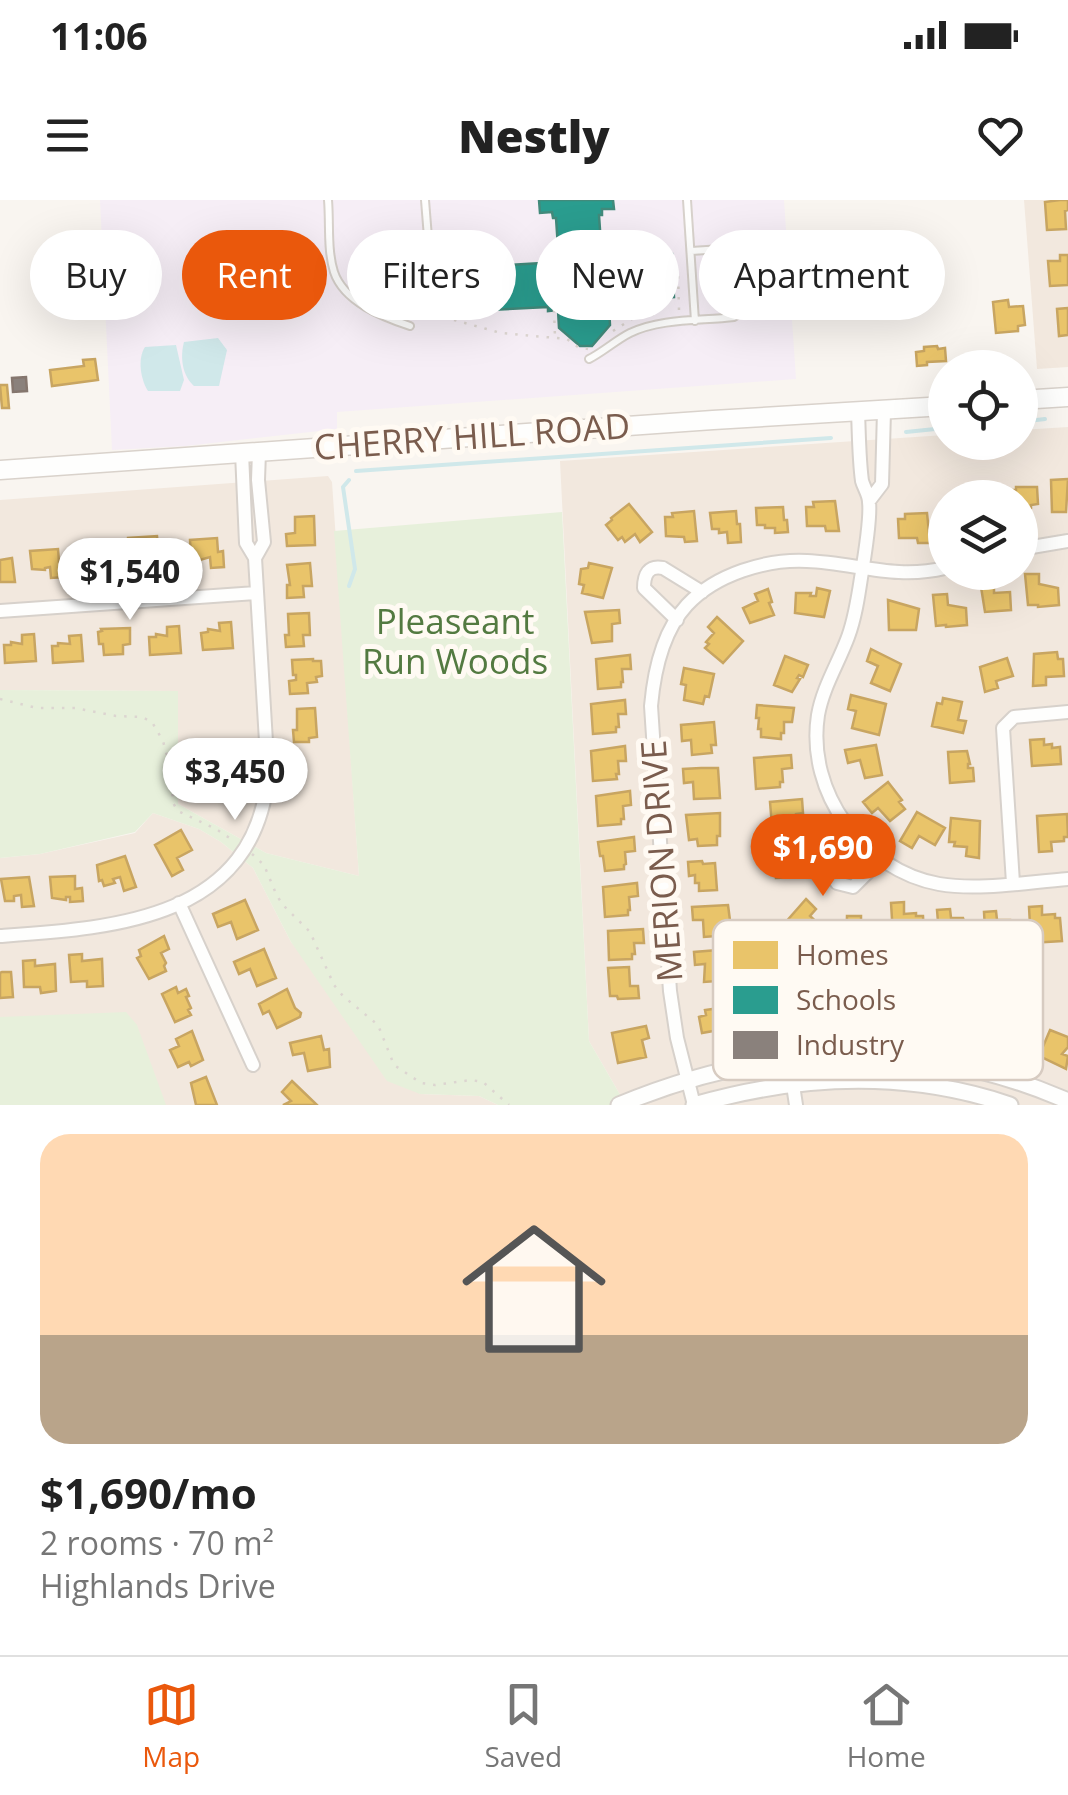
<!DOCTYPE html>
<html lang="en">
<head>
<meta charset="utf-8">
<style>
  :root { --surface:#fff; --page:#f6f6f6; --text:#222; --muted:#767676; --line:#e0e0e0; --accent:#ea580c }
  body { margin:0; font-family:"Open Sans",sans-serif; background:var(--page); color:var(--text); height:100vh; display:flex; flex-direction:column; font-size:38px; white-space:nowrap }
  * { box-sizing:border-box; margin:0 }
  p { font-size:32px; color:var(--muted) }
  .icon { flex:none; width:55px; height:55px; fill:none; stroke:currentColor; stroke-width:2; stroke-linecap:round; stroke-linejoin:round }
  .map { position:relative; height:905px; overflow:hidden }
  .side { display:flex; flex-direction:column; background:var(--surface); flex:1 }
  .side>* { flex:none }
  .hud { position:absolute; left:30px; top:30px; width:1010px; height:90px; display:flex; gap:20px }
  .fabs { position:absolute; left:928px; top:150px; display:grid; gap:20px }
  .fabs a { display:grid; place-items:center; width:110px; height:110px; border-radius:50%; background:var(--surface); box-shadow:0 10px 40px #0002; font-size:50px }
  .price { position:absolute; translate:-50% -85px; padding:0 22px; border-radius:35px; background:#fff; color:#222; font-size:32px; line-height:65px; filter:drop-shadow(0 2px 5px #0008) }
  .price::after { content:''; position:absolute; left:50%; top:60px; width:30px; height:22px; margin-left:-15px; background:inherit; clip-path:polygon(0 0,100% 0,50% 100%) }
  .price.on { background:var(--accent); color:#fff }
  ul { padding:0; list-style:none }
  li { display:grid; align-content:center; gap:20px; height:530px; padding:0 40px }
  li+li { border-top:2px solid var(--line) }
  li span { display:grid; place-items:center; height:310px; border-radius:30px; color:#555 }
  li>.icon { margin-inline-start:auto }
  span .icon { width:180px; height:180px; fill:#fffc; stroke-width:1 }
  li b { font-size:42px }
  .pill { padding:0 35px; border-radius:45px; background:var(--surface); box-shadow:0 10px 40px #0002; font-size:35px; line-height:90px }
  .pill.on { background:var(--accent); color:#fff }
  .status { display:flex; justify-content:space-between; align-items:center; height:70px; padding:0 50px; background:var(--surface); direction:ltr }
  .status svg { height:28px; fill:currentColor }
  header { display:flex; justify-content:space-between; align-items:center; height:130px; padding:0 40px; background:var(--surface); font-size:45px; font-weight:800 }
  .dock { display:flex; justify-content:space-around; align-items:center; height:140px; border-top:2px solid var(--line); background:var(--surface); font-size:28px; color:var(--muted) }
  .dock a { display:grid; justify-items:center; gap:5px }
  .dock .on { color:var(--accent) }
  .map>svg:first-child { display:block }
  .residential { fill:#f2e8de; fill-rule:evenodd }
  .education { fill:#f6eef6 }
  .green { fill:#e7f0db }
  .water { fill:#d0e8ea }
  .homes { fill:#e9c46a; stroke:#c8a561; stroke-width:2.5 }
  .schools { fill:#2a9d8f; stroke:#428a7b; stroke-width:2.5 }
  .industry { fill:#8a817c; stroke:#85766e; stroke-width:2.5 }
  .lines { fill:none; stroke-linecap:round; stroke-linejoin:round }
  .stream { stroke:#d0e8ea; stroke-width:4 }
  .service-casing { stroke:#d7d1cb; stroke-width:10 }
  .minor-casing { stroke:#d7d1cb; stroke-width:16 }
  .tertiary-casing { stroke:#d7d1cb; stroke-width:19 }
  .secondary-casing { stroke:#d9d2cb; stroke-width:21 }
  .path { stroke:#dcd5d0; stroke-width:2.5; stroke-dasharray:2.5 8; stroke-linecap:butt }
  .service { stroke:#fefefd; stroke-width:6 }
  .minor { stroke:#fefefd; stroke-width:12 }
  .tertiary { stroke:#fefefd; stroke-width:15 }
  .secondary { stroke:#fefefd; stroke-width:18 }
  .labels { text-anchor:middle; stroke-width:10; stroke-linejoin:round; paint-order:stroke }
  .street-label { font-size:35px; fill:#7a5c4d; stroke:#fffaf3 }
  .park-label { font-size:35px; fill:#537a41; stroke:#fffaf3 }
  .key { fill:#fffaf3; stroke:#d7cbc1; stroke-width:2.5 }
  .key-label { font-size:28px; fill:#7a5c4d }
</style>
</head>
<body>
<div class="status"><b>11:06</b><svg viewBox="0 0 49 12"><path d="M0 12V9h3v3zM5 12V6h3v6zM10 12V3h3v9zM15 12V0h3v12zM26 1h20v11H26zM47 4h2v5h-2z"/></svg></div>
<header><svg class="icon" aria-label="menu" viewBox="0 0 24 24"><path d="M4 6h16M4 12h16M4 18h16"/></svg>Nestly<svg class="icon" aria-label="heart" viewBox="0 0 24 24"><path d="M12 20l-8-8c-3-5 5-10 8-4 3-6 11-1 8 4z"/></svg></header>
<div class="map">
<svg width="1068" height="905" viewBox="0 0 1068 905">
  <rect width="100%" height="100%" fill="#f9f5f0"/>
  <path class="residential" d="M1024 0H1068V167L1037 169Z
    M1068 227V905H626L589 841 560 261 945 235V242H1020V230ZM945 298H1020V372H945Z
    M328 276 332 282 359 676 266 653 178 604 177 491 0 490V300Z
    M153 613 199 629 221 642 253 668 291 742 420 894 479 896 498 905H0V658L40 654 135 633Z"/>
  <path class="education" d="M100 0H784L796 179 337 212V229L186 246 112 250Z"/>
  <path class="green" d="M562 312 589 841 626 905H498L479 896 420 894 387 881 291 742 253 668 221 642 199 629 153 613 135 632 40 654 0 658V490L178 491V604L266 653 359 676 334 331Z
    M126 812 137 825 166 905H0V817Z"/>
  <path class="water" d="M218 138 227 150 219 186H194C182 175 180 157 184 142Z
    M176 145 184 180 180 191H148C141 180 137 159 145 147Z"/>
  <path class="homes" d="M1060 0H1068V10L1065 11 1066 29 1047 30 1045 2Z
    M1060 55H1068V85L1050 86 1048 61H1060Z
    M1008 100 1009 107 1023 106 1025 125 1018 126V131L996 133 993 102Z
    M1068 108V135L1059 136 1057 109Z
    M937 146 938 149 945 148 946 161 927 162V165L917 166 916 152 924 151V147Z
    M95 159 98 180 52 186 50 170 84 166 83 160Z
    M0 185H7L9 208H2Z
    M1068 279 1066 312H1052L1051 280Z
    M1016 287H1037L1038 304 1031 305V308H1021V321L1020 298H1007V290H1016Z
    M835 301 839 331H826L825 326H807L806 307H814L813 302Z
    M629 304 652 332 640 342 635 334 625 342 622 337 618 340 606 325 612 320 611 318Z
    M783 307 784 320H787L788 332 775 333V328H765V325H757L756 308Z
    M694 311 697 341 685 342 684 337 666 336 665 317H673L672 313Z
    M736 311 737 324H740L741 342 728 343 727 332 719 333V329H712L710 313Z
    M927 313 930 343H918L917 338H899L898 319H905V314Z
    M314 316 315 345 287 346 286 334 295 333V317Z
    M157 336 160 369 147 370V355L140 356V360H132V354H127L128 338Z
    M217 338 218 352 223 351 224 367 211 368 210 357 196 361V358H191L190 340Z
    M58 349 59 362 64 361 65 377 51 378 50 367 45 368V370L32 369 30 351Z
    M100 350 110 351 112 374 99 375V368L88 369 89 375 80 376 79 351Z
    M12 358 15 382H0V360Z
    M310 363 312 386H303L304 397 287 398V385H290L287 365Z
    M589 363 612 368 603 398 582 393 584 385 579 384 581 369 588 368Z
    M1025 374H1039V384L1058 388 1059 405 1038 407V405H1028Z
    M981 387H994V393L1010 392 1011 410 985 412Z
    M817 388 830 391 824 417 795 413 796 393H811L810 396H816Z
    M768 389 772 402 769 403 774 415 750 423 743 408 758 401 755 394Z
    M947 394 948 405 966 408 967 425 946 427V425L936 426 933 395Z
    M888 400 919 409 916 430H889Z
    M619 410 620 423 612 424V441L592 443 585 412Z
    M309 413 310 435H303L304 446 286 447 285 435H289L288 414Z
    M717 417 743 441 723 463 705 448 709 444 706 442 714 433 708 427Z
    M231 422 233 448 203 450 201 433 208 432V429L220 431 219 423Z
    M179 426 181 453 150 455 149 437H156V434L167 436V427Z
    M130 428V444L123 445V454L104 455 103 444H99L98 432 102 431 101 429Z
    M34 434 36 461 5 463 4 445H11V442L22 444V435Z
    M81 435 83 461 53 463 52 446H58V443L70 444 69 436Z
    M871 449 901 464 890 491 871 483 878 466 867 461Z
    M1057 452 1058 459H1063L1064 476 1046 477V485L1033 486 1034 454Z
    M630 455 631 469H622L623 482H621V487L598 489 596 459Z
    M785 456 808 465 803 477 799 475 797 478 800 479 792 492 774 485Z
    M1007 458 1013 476 996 481 998 488 985 492 980 467Z
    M313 459V461H321L322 476 316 477 317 482 307 483 308 493 290 494 289 481 296 480V475H293L292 460Z
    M684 468 714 474 709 497 705 496 703 504 684 500 686 485 681 484Z
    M851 495 886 504 879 535 852 528 856 511 848 509Z
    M943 498 962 502 958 520 966 521 963 533 932 526 937 503 942 504Z
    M625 500 626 514H618L619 527H616V532L593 534 591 504Z
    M757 505 794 508 792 522H784V533H781V539L761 537V529H758L759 518H756Z
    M315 508 317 537 309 538V542H294L293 530H297V509Z
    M714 522 716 545H711L712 553 692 555 691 540 682 541 681 525Z
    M1044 539V545L1052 544V548L1060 547 1061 564 1032 566 1030 540Z
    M876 545 882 575 865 578 860 560 848 563 845 550Z
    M625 546 626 561H618L619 574H616L617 579 593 581 591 551Z
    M967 551 970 564H968V568H973L974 581 950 583 948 552Z
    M791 555 792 568 782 569 783 582H780V587L756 589 754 558Z
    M701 568H718L720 598 694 599 693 582 684 583 683 569Z
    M888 582 902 600 899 602 905 609 890 621 878 608 872 613 863 602Z
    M630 591 631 605 623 606 624 619H621V624L598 626 596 596Z
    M802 599 803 613 796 614V631L776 633V625L772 626 770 602Z
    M917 612 945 628 935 645 919 636 912 648 900 641Z
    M720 613V636H717V645L698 646 697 639 689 640 686 615Z
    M1067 614 1068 637H1064V641L1051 642 1052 651 1039 652 1037 616Z
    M951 618 980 621 979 658 966 656 967 647 954 646 955 642H949Z
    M181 630 192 650 177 658 183 670 172 676 155 645Z
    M634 637 635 651 625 652 626 664 624 665V669L605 671 603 656H600L598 642Z
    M804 645 805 659H796L798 670H796V677L776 678V670L772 671 770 647Z
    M125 656 136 687 124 691 120 677 113 679 115 683 104 686 102 680 99 681 97 665Z
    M702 661 703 664 715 663 717 690 699 691V683H695V675L689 676 688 662Z
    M75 676V689L82 688 83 701 70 702V697H66V700L52 698 50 677Z
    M29 677 34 706 22 707 21 695 14 696V701H5L1 679Z
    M637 683 638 696 629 697 630 710H628V715L605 717 603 687Z
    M806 699 816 709 810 716 823 728 804 747 790 736 786 730 789 727 785 723Z
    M245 700 258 730 237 739 231 722 218 727 213 714Z
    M904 702V714L916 713V716H923L924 733 893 735 891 703Z
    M728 705 731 728H729V735L704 737 703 720H693L692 707Z
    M1042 706V715L1055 714V718H1060L1062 741 1031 743 1029 707Z
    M950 709 951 718H963L964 721H968L970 739H962V744L940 746 937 710Z
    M996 711 997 720H1010V723H1015L1016 746 986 748 984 712Z
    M847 716H861V724L878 726 877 747 846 748Z
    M643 729 644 743H634L635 754H632V759L609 760 608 731Z
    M164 736 169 749 161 753 166 763 164 766 166 771 149 779 137 758 141 756 139 750Z
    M264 749 276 778 257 786 250 769 239 774 234 762Z
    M730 749 733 773H731V780L704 782 705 764 695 765 694 752Z
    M82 754V761L102 759 103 786 87 787V781L71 782 69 755Z
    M35 760V766L55 764 56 791 41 793 40 787H24L23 761Z
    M629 767 630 786H638L639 798 618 799 617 796H610L608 768Z
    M2 772H11L13 797 0 798V773Z
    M176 787 178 793 186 789 189 796 186 797 191 808 188 810 191 815 175 822 162 794Z
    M287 789 295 808 301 813 300 817 277 828 269 811 263 814 259 804Z
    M713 809 714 814 729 811 734 839 722 842 719 830 702 833 699 817 706 815 705 810Z
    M646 826 649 838 642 840 646 857 618 863 612 833Z
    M1050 830 1068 837V847L1062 854 1068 856 1066 869 1039 856Z
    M192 831 203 860 191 866 189 862 178 867 170 850 179 846 176 839Z
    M321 836 324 850 329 849 330 867 308 871 304 853 293 855 290 843Z
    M206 877 217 905H196L191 883Z
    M292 881 317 905H283L291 901 282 892Z"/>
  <path class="schools" d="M539 0H613L614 9H602V15H599L602 59 672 54 674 97 618 101 619 106 609 107 610 125 592 146H580L559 128 558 110 548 111V107L491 110 489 66 559 62 556 18H553L552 12 540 13Z"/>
  <path class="industry" d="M939 72 940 85 911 87 910 74Z
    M26 177 27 191 13 192 12 178Z"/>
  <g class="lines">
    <path class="stream" d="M1020 222 1045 219
      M906 232 945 228
      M356 271 831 238
      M349 280 343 287 355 369 349 386"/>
    <g class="service-casing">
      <path id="service" d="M328 0C330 23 327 50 334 72 344 102 383 117 410 126
        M687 0 695 121
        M396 78 423 94 431 75 425 0
        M589 159C603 152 616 140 630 133 661 118 701 121 734 117 764 100 757 77 754 47L691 51"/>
    </g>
    <g class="minor-casing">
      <path id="minor" d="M858 212C859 235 859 259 862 281 864 288 869 295 869 302 871 319 864 360 861 378 858 398 855 418 848 437 838 464 823 487 818 515 806 593 863 670 939 684 979 691 1028 682 1068 679
        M869 301 882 284 884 211
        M1020 349 1068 341
        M255 358 264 342 258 280 259 252
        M0 411 257 393
        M677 420 644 388C644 375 648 365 663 368L702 392
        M858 639 830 672 837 683 853 687 881 659
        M1013 683 1003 528 1014 517 1068 512
        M179 703 253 865
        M0 736C114 728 255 720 268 575L255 358 246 343 242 253
        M789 859 796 905
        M694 905 677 838 670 791 651 506C654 472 663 431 687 405 716 374 766 359 807 361 856 363 895 380 945 368"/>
    </g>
    <g class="tertiary-casing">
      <path id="tertiary" d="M619 905C768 843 919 836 1068 901
        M694 905C798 875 907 870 1010 905"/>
    </g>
    <g class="secondary-casing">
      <path id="secondary" d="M1020 200 1068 197
        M0 270 713 220 945 206"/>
    </g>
    <path class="path" d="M703 71 741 68
      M615 106 616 126
      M554 110 555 137
      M679 110 678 73H683
      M454 120 501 133 567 139 578 147 588 149
      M613 131 632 119 661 113
      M0 499 37 508H75L116 516 142 517 152 522 163 541 171 571 173 603 178 611 216 629 234 641
      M252 654 264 665 277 696 284 706 310 732 334 785 343 796 378 825 394 865 421 883 435 885 471 880 483 882 509 905"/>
    <use href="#service" class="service"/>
    <use href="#minor" class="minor"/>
    <use href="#tertiary" class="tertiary"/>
    <use href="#secondary" class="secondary"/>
  </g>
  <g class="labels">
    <g class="street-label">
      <text transform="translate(472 237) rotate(-4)" y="12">CHERRY HILL ROAD</text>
      <text transform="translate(662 661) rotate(-94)" y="12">MERION DRIVE</text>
    </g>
    <g class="park-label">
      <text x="455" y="434">Pleaseant<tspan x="455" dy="40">Run Woods</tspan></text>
    </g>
  </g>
  <rect x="713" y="720" width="330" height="160" rx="15" class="key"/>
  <rect x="733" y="741" width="45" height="28" fill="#e9c46a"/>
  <rect x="733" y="786" width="45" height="28" fill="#2a9d8f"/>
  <rect x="733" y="831" width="45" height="28" fill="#8a817c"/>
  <g class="key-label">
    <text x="796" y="765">Homes</text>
    <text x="796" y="810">Schools</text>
    <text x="796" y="855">Industry</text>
  </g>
</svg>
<div class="fabs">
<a><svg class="icon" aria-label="locate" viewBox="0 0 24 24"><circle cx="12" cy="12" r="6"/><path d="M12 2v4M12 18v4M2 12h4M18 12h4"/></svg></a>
<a><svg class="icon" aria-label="layers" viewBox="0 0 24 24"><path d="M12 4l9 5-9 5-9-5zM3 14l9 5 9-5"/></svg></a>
</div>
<b class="price" style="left:130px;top:423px">$1,540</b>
<b class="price" style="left:235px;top:623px">$3,450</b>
<b class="price on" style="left:823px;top:699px">$1,690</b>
<div class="hud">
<a class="pill">Buy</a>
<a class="pill on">Rent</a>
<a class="pill">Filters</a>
<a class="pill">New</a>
<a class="pill">Apartment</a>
</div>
</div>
<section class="side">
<ul>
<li><span style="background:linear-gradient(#ffd9b3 65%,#b9a48a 0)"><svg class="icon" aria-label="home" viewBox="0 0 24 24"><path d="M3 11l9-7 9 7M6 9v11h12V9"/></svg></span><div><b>$1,690/mo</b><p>2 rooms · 70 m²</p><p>Highlands Drive</p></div></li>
</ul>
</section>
<nav class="dock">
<a class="on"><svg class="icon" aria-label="map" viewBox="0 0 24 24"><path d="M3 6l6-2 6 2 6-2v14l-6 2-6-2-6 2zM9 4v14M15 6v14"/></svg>Map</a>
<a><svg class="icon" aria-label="saved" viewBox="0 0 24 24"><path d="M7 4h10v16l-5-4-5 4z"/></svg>Saved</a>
<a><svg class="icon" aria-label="home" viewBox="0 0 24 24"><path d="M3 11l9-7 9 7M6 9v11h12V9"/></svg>Home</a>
</nav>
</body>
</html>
